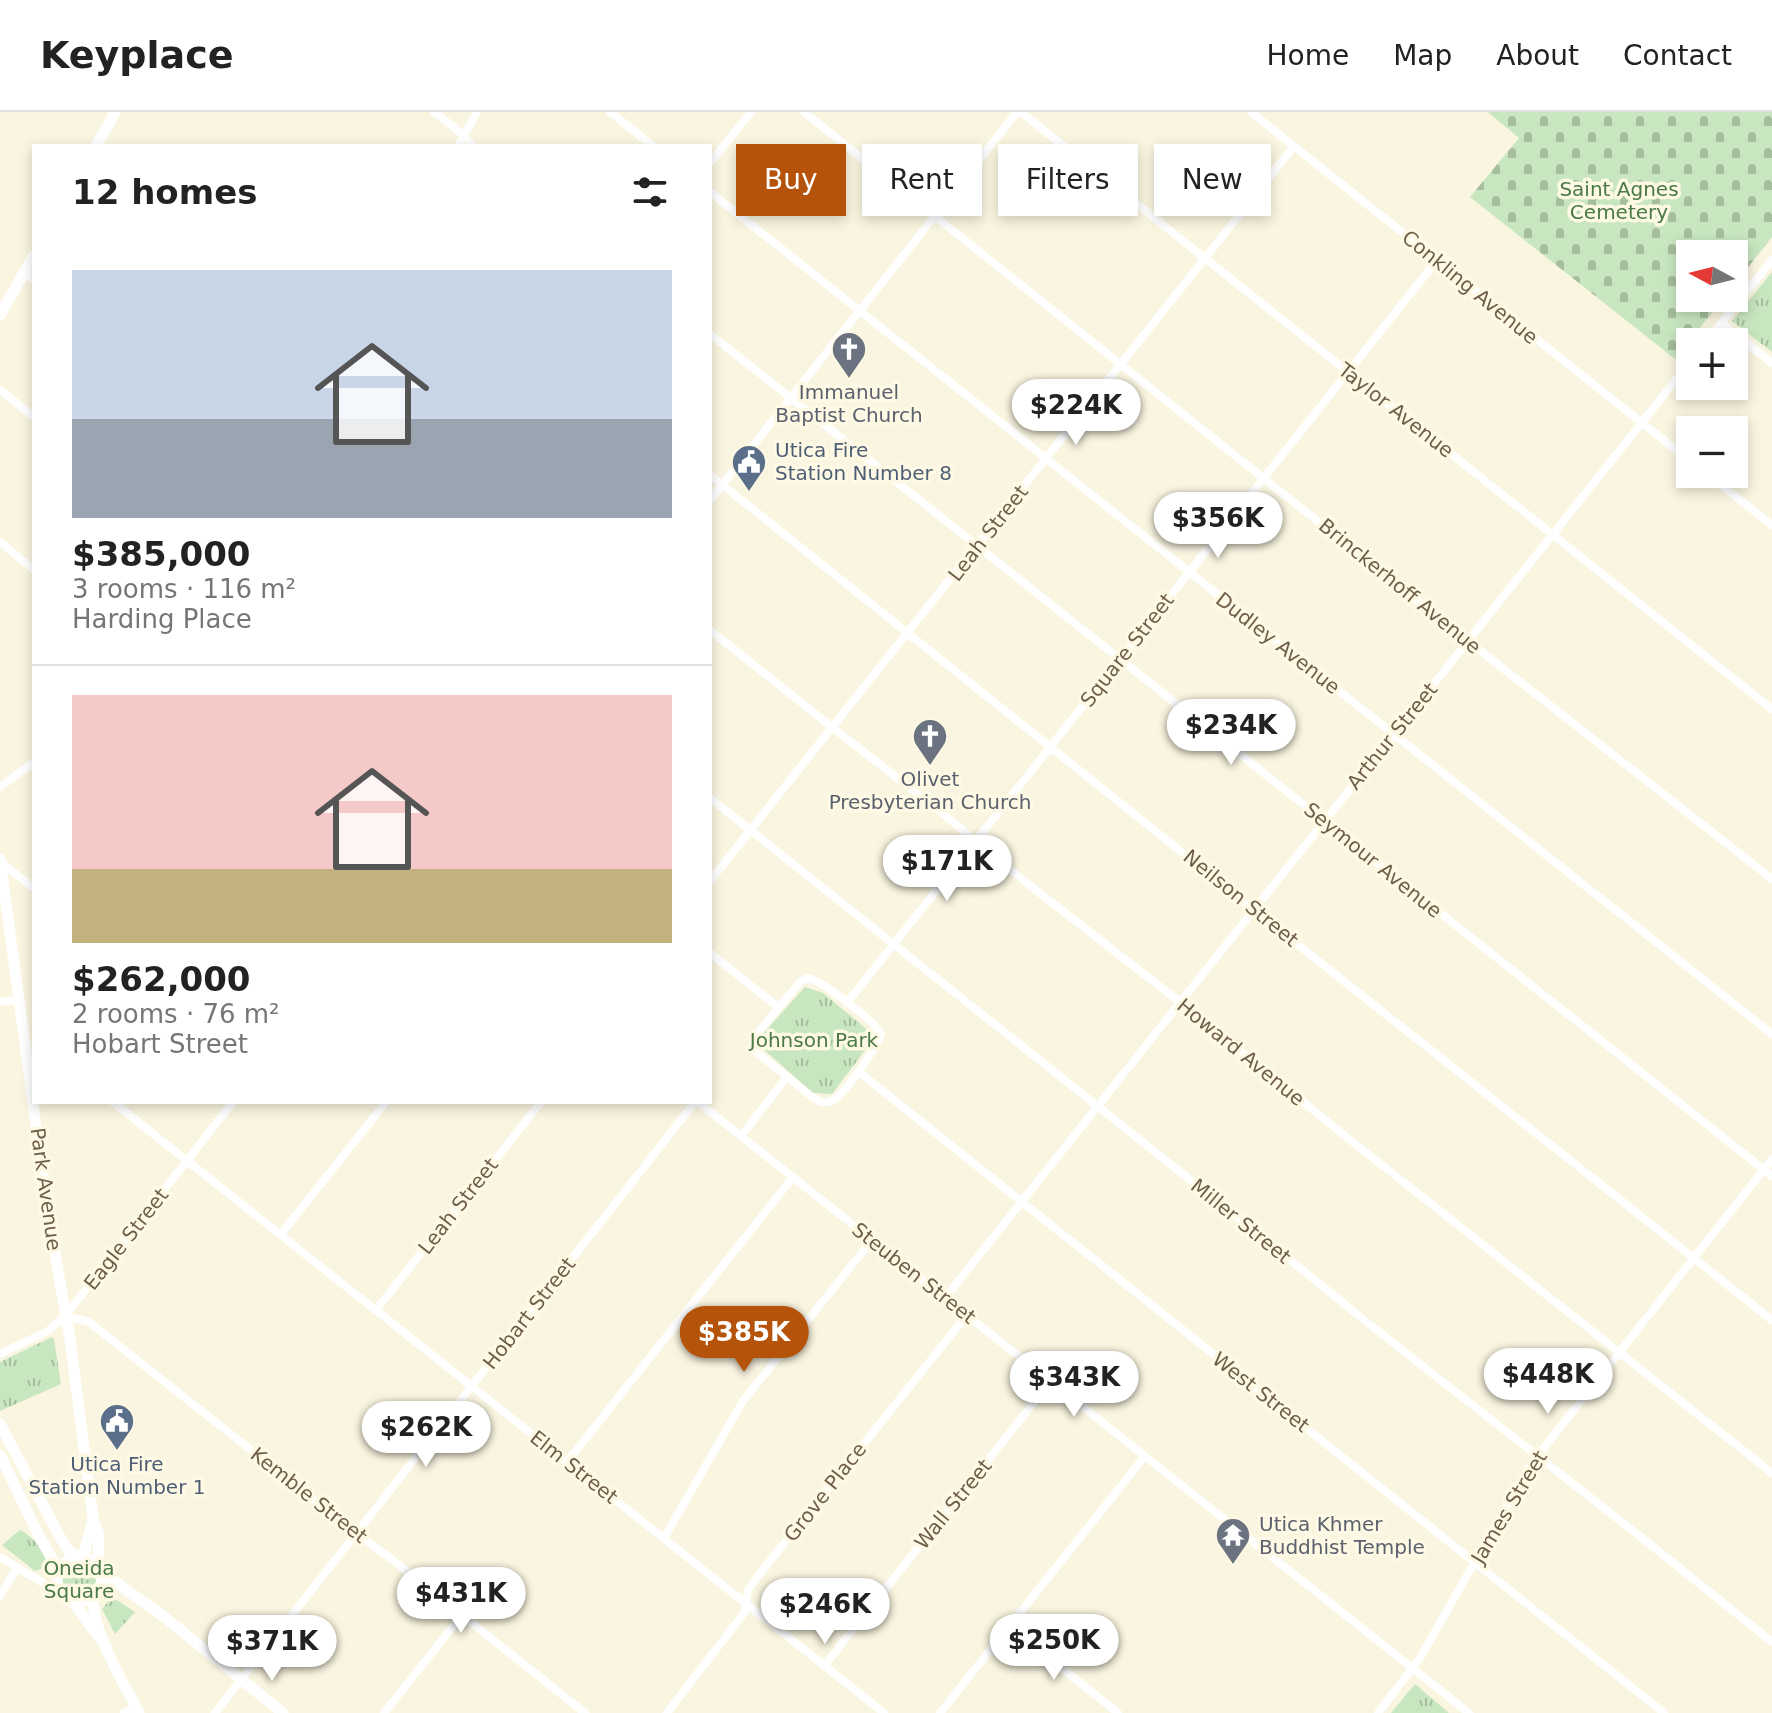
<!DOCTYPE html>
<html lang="en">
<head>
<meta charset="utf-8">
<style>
  :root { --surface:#fff; --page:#f6f6f6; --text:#222; --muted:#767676; --line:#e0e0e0; --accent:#b45309 }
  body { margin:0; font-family:"DejaVu Sans",sans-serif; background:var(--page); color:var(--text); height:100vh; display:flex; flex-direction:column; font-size:30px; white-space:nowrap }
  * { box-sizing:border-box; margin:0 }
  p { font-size:26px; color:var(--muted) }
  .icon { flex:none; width:44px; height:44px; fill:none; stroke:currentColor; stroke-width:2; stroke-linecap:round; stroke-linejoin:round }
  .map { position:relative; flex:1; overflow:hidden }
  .sheet { position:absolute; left:32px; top:32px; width:680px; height:960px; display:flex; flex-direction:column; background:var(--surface); border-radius:0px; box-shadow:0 4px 12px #0003 }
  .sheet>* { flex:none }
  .hud { position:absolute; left:736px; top:32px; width:760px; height:72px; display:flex; gap:16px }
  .needle { width:52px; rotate:277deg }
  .buttons { position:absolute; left:1676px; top:128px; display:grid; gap:16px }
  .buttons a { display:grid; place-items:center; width:72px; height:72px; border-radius:0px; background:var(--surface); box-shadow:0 4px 12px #0003; font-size:40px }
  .price { position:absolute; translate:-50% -68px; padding:0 18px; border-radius:28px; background:#fff; color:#222; font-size:26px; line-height:52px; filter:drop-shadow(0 2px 4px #0008) }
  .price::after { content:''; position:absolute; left:50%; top:48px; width:24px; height:18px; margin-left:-12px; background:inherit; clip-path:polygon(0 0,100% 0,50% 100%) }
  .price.current { background:var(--accent); color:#fff }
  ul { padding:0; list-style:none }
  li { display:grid; align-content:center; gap:16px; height:424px; padding:0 40px }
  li+li { border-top:2px solid var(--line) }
  li span { display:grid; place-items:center; height:248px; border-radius:0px; color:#555 }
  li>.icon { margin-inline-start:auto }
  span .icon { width:144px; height:144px; fill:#fffc; stroke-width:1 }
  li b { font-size:34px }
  h2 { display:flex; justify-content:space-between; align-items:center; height:96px; padding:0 40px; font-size:34px }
  .chip { padding:0 28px; border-radius:0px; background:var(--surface); box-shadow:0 4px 12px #0003; font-size:28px; line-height:72px }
  .chip.current { background:var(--accent); color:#fff }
  header { display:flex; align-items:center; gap:48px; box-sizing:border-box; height:112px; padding:0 40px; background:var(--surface); border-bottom:2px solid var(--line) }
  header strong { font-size:38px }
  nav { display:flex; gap:44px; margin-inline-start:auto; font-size:28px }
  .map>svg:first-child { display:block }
  .cemetery { fill:url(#cemetery-stones) }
  .park { fill:url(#park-tufts) }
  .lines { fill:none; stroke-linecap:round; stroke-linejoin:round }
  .street { stroke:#fff; stroke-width:8 }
  .secondary { stroke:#fff; stroke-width:11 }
  .labels { text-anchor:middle; stroke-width:7; stroke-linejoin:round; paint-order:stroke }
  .park-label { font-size:20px; fill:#4a7a45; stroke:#fef9e5 }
  .street-label { font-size:20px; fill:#6f5e49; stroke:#fef9e5 }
  .worship-label { font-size:20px; fill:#5b616d; stroke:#fef9e5 }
  .service-label { font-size:20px; fill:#4e5e75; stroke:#fef9e5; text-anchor:start }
</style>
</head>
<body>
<header>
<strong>Keyplace</strong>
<nav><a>Home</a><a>Map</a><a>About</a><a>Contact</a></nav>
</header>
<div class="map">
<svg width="1772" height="1601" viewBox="0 0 1772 1601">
  <defs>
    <pattern id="cemetery-stones" width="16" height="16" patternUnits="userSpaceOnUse" patternTransform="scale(2)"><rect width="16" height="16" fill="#c8e6c0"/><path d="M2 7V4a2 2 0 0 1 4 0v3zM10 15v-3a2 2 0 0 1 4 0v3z" fill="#a7be9e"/></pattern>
    <pattern id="park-tufts" width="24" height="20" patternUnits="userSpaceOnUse" patternTransform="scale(2)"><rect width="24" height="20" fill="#c8e6c0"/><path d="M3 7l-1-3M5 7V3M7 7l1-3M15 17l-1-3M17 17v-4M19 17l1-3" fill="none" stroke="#a7be9e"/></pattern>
  </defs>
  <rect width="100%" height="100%" fill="#faf5e0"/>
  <path class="cemetery" d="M1488 0H1772V125L1734 173V142H1690V186H1724L1675 247 1470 85 1519 26Z"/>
  <path class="park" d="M1772 160V240L1732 209Z
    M805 875 823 881 869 919 871 926 869 933 832 982 813 981 761 935V924Z
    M52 1225 54 1228 61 1272 0 1299V1250Z
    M20 1418C32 1423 47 1441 47 1455L35 1459 2 1433Z
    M72 1447 98 1455 96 1482 70 1488 58 1462Z
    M112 1485 135 1500 115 1522 102 1497Z
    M1415 1572 1449 1601H1391Z"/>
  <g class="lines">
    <path class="street" d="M434 0 455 16 473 34
      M610 0 653 34
      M804 0 1468 529 1772 767
      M1021 0 1772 597
      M1251 0 1690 349
      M458 34 477 0
      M710 51 751 0
      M710 80 1772 922
      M24 161 34 168
      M1721 211 1772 251
      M710 222 1772 1064
      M1706 230 1772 148
      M0 278 34 305
      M1707 362 1772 413
      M710 363 1254 798 1772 1208
      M710 388 1017 0
      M0 430 34 458
      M710 518 833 616 941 700 1028 772 1180 890 1344 1023 1772 1361
      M0 675 34 650
      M710 686 1252 1117 1364 1208 1646 1429 1772 1530
      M0 750 34 776
      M710 769 1294 34
      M710 841 778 895
      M808 866C822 869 875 909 881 922 875 937 844 986 829 990 822 992 817 988 811 984L755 939 753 935 755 924 801 869Z
      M0 890 18 888
      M847 891 1437 148
      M859 960 1664 1601
      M113 990 884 1601
      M698 990 1469 1601
      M741 1024 787 965
      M281 1122 386 990
      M945 1186 1690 250
      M376 1198 541 990
      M65 1204 89 1210 356 1421 394 1449 585 1601
      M0 1242 48 1219 65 1204 233 990
      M567 1350 793 1065
      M664 1426 743 1289 872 1128
      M0 1445 63 1483
      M0 1484 17 1456
      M1009 1514 1118 1601
      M824 1554 1051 1269
      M124 1601 136 1594
      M215 1601 695 990
      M384 1601 462 1503
      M667 1601 744 1501 748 1478 758 1464 967 1203
      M940 1601 1145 1344
      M1378 1601 1420 1546 1528 1356 1772 1047"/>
    <path class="secondary" d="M96 34 115 0
      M0 203 34 143
      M0 747 47 1095 70 1227 93 1406 99 1423 98 1455
      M0 1312 60 1425 70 1440 78 1445
      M0 1343 38 1422 59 1459
      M83 1446 93 1407
      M100 1459 163 1504 283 1601
      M94 1484C89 1515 125 1573 139 1601
      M70 1488C102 1498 114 1453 85 1446 76 1444 68 1447 62 1453 57 1460 56 1469 59 1477 62 1484 71 1488 76 1494 86 1507 95 1521 106 1534"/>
  </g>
  <defs>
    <g id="church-pin" transform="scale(1.8)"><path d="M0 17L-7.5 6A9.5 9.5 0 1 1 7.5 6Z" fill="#6b7280" stroke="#fef9e5"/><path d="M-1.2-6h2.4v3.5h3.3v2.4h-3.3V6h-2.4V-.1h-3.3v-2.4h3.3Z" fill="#fff"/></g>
    <g id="civic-pin" transform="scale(1.8)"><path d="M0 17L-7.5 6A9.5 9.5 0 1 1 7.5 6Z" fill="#5c6f8a" stroke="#fef9e5"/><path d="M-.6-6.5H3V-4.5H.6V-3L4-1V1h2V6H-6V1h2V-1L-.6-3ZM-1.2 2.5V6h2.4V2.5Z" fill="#fff"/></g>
    <g id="temple-pin" transform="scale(1.8)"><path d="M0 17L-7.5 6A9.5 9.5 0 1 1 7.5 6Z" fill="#6b7280" stroke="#fef9e5"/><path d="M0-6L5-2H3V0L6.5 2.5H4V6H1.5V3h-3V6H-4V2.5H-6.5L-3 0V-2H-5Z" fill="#fff"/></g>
  </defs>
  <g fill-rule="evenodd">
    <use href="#church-pin" x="849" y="237"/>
    <use href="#civic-pin" x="749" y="350"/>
    <use href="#church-pin" x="930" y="624"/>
    <use href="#civic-pin" x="117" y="1309"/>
    <use href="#temple-pin" x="1233" y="1423"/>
  </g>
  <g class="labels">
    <g class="park-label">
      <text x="1619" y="84">Saint Agnes<tspan x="1619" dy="23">Cemetery</tspan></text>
      <text x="814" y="935">Johnson Park</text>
      <text x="79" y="1463">Oneida<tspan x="79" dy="23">Square</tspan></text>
    </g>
    <g class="street-label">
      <text transform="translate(1470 175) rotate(39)" y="7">Conkling Avenue</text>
      <text transform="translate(1396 298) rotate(38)" y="7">Taylor Avenue</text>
      <text transform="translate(988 421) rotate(-52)" y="7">Leah Street</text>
      <text transform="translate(1400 474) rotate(39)" y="7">Brinckerhoff Avenue</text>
      <text transform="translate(1278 531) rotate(38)" y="7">Dudley Avenue</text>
      <text transform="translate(1127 538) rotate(-52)" y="7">Square Street</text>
      <text transform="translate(1392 624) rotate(-51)" y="7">Arthur Street</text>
      <text transform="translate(1373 748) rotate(39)" y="7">Seymour Avenue</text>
      <text transform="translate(1241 786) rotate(39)" y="7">Neilson Street</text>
      <text transform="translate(1241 940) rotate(39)" y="7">Howard Avenue</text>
      <text transform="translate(46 1077) rotate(82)" y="7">Park Avenue</text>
      <text transform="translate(458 1094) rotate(-52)" y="7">Leah Street</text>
      <text transform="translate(1241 1109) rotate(39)" y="7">Miller Street</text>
      <text transform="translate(126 1127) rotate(-52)" y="7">Eagle Street</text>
      <text transform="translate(914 1161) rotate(38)" y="7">Steuben Street</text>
      <text transform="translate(529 1201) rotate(-52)" y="7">Hobart Street</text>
      <text transform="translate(1261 1280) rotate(38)" y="7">West Street</text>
      <text transform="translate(574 1355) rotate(38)" y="7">Elm Street</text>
      <text transform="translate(825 1380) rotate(-52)" y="7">Grove Place</text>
      <text transform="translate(309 1383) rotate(38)" y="7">Kemble Street</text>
      <text transform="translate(953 1392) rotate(-51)" y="7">Wall Street</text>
      <text transform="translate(1509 1395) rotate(-59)" y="7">James Street</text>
    </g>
    <g class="worship-label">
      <text x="849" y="287">Immanuel<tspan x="849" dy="23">Baptist Church</tspan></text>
      <text x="930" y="674">Olivet<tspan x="930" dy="23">Presbyterian Church</tspan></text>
      <text x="1259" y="1419" text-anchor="start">Utica Khmer<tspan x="1259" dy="23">Buddhist Temple</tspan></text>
    </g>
    <g class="service-label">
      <text x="775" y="345">Utica Fire<tspan x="775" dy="23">Station Number 8</tspan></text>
      <text x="117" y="1359" text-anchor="middle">Utica Fire<tspan x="117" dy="23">Station Number 1</tspan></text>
    </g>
  </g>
</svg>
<div class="buttons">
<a><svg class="needle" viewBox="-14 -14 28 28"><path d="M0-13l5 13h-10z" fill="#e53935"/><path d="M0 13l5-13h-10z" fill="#767676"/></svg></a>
<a>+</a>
<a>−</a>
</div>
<b class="price" style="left:1076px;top:335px">$224K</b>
<b class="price" style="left:1218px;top:448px">$356K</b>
<b class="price" style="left:1231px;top:655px">$234K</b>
<b class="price" style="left:947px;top:791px">$171K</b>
<b class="price current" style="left:744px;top:1262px">$385K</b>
<b class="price" style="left:1548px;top:1304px">$448K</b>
<b class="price" style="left:1074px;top:1307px">$343K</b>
<b class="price" style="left:426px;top:1357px">$262K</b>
<b class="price" style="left:461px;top:1523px">$431K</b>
<b class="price" style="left:825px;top:1534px">$246K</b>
<b class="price" style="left:1054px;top:1570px">$250K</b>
<b class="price" style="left:272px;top:1571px">$371K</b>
<div class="hud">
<a class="chip current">Buy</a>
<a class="chip">Rent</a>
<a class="chip">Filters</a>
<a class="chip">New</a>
</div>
<section class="sheet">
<h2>12 homes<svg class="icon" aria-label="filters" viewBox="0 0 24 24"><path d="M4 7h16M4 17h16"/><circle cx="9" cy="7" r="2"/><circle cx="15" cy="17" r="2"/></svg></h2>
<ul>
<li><span style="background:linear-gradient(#c9d6e8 60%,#9aa5b1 0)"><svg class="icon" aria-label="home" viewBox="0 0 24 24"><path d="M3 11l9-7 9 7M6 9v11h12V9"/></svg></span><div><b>$385,000</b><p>3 rooms · 116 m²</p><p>Harding Place</p></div></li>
<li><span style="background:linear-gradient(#f6c9c9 70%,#c2b280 0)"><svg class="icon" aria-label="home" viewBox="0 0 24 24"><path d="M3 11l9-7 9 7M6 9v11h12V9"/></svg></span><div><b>$262,000</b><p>2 rooms · 76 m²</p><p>Hobart Street</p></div></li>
</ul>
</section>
</div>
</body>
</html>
